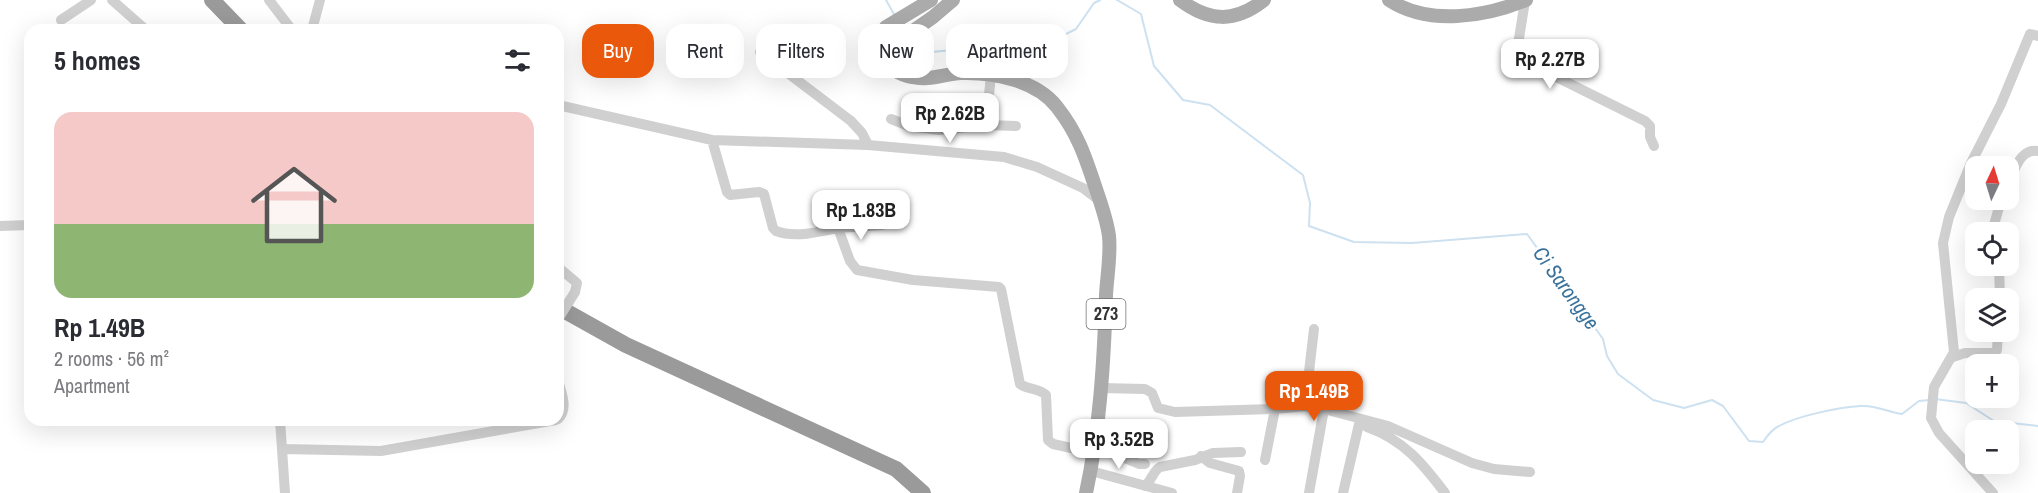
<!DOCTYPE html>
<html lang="en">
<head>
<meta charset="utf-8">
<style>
  :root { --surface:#fff; --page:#f7f7f7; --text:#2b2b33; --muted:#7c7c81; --line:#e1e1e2; --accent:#ea580c }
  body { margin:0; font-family:"Archivo Narrow",sans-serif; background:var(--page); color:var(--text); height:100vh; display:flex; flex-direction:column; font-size:22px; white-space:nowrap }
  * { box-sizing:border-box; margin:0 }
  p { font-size:20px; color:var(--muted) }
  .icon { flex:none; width:33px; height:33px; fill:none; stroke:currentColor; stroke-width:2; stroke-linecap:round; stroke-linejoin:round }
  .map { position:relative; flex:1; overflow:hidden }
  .panel { position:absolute; left:24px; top:24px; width:540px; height:402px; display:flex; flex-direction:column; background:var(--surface); border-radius:18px; box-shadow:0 6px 24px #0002 }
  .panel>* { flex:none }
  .guide { position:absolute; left:582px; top:24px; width:570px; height:54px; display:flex; gap:12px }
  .needle { width:39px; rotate:4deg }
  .tools { position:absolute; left:1965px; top:156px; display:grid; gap:12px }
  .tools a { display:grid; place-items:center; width:54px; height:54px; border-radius:12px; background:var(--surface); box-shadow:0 6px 24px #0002; font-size:30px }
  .price { position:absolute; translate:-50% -51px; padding:0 14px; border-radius:12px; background:#fff; color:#222; font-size:20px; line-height:39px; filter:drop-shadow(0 2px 3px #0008) }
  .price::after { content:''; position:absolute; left:50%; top:36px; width:18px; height:14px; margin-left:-9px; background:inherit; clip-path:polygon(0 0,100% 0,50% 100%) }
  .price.current { background:var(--accent); color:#fff }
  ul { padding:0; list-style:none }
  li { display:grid; align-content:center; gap:12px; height:318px; padding:0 30px }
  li+li { border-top:2px solid var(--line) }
  li span { display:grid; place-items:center; height:186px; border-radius:18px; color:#555 }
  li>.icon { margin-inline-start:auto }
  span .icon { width:108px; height:108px; fill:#fffc; stroke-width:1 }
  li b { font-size:26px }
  h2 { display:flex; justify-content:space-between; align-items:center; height:72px; padding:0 30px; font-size:26px }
  .chip { padding:0 21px; border-radius:18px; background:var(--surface); box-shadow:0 6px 24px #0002; font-size:21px; line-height:54px }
  .chip.current { background:var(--accent); color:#fff }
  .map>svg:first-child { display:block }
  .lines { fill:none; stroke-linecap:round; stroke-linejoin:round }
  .stream { stroke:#cde1f0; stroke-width:2 }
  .minor { stroke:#d0d0d0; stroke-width:10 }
  .major { stroke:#ababab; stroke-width:14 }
  .highway { stroke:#9a9a9a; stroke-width:16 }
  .minor-bridge { stroke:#d0d0d0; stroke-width:10 }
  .labels { text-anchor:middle; stroke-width:6; stroke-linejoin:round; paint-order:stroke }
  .shield { fill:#fff; stroke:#707070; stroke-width:1.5 }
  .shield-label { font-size:18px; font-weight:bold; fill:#333 }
  .water-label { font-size:21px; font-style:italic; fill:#39739c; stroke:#fff }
</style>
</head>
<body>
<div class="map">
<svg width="2038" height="493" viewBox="0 0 2038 493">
  <rect width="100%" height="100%" fill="#fff"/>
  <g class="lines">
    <path class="stream" d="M886 0 895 16
      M1117 0 1141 14 1154 66 1183 100 1210 105 1303 175 1310 203 1309 226 1354 242 1412 243 1527 234 1603 339 1607 356 1618 374 1653 400 1684 408 1712 400 1723 406 1749 441 1763 442C1767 436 1772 429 1779 426 1797 416 1840 407 1861 406 1876 405 1888 412 1902 414L1919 401 1930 400
      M910 38 921 53 963 49 979 51 994 42 1001 33 1016 30 1041 29 1060 37 1076 29 1094 3 1100 0
      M1935 399 1966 403 1994 421 2038 426"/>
    <path class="minor" d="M112 0 146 30
      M269 0 292 30
      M1525 1 1516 57 1645 121 1650 126V137L1654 146
      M61 20 91 0
      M312 30 320 0
      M760 52 851 121 862 133 868 145
      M558 105 712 140 868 145 1004 157 1037 167 1083 188 1100 201
      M891 119 909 126 939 130 986 125 1016 126
      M986 125 991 75
      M712 140 727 192 730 195 759 192 764 194 773 228 776 231C794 238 820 232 838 228L850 261 857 270 913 280 999 287 1001 289 1020 384C1028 390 1039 388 1046 395L1048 440 1053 444 1094 453
      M2008 183C2015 170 2020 148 2038 151
      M0 226 30 225
      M838 228 882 225
      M1992 232 2001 200
      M1999 266 2000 298
      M558 267 577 283 575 292
      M1953 357 1965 353H1995L1997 350 1998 332
      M558 380C561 392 569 409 558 419
      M1101 388 1145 389 1152 393 1158 408 1175 412 1275 409 1305 406 1324 409 1388 426 1472 463 1494 469 1530 472
      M1305 406 1314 329
      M280 420 285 493
      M1367 427C1404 440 1423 464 1445 493
      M282 449 381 451 556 420
      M1094 450 1110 452 1139 464H1145
      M1201 456 1210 463 1239 471 1240 476 1237 493
      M1265 460 1275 409
      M1091 471 1172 493
      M1145 486C1152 480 1153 471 1160 467L1195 460 1213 453 1241 452
      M1309 493 1324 409
      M1343 493 1360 420
      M1993 493 1939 433 1931 418 1934 387 1954 352 1943 243 1949 217 1971 163 2001 104 2030 34 2038 36"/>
    <path class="major" d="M931 0 886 27C873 50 888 73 912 77 929 81 944 74 961 73 993 72 1036 80 1057 107 1079 135 1086 159 1097 192 1102 207 1107 221 1109 236 1111 255 1107 276 1106 295 1104 361 1100 428 1086 493
      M1180 0C1209 22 1235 23 1264 0
      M1389 0C1428 26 1485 17 1526 0
      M893 66 890 52 893 45 933 17 953 0"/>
    <path class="highway" d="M212 0 241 30
      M558 307 626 345 896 469 923 493"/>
    <path class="minor-bridge" d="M558 319 575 292"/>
  </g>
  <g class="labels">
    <rect class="shield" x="1086.5" y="299" width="39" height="30" rx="4.5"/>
    <g class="shield-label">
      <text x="1106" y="320">273</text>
    </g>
    <g class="water-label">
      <text transform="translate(1566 288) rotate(54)" y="7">Ci Sarongge</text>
    </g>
  </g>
</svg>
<div class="tools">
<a><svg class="needle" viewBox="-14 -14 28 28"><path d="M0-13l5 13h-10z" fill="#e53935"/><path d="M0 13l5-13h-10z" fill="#7c7c81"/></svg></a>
<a><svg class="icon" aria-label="locate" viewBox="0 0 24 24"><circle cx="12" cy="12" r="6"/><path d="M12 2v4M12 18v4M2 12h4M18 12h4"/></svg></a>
<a><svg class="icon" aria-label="layers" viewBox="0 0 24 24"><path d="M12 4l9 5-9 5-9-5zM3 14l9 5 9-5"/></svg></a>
<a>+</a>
<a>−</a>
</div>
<b class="price" style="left:1550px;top:90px">Rp 2.27B</b>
<b class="price" style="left:950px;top:144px">Rp 2.62B</b>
<b class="price" style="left:861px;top:241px">Rp 1.83B</b>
<b class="price current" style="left:1314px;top:422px">Rp 1.49B</b>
<b class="price" style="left:1119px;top:470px">Rp 3.52B</b>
<div class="guide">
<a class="chip current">Buy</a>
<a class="chip">Rent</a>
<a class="chip">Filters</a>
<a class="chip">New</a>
<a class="chip">Apartment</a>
</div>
<section class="panel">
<h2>5 homes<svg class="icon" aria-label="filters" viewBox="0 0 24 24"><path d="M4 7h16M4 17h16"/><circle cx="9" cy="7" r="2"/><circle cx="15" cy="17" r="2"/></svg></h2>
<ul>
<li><span style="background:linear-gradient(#f6c9c9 60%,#8fb573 0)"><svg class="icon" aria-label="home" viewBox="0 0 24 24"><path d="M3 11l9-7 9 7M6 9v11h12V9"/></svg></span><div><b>Rp 1.49B</b><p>2 rooms · 56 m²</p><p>Apartment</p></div></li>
</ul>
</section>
</div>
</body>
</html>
